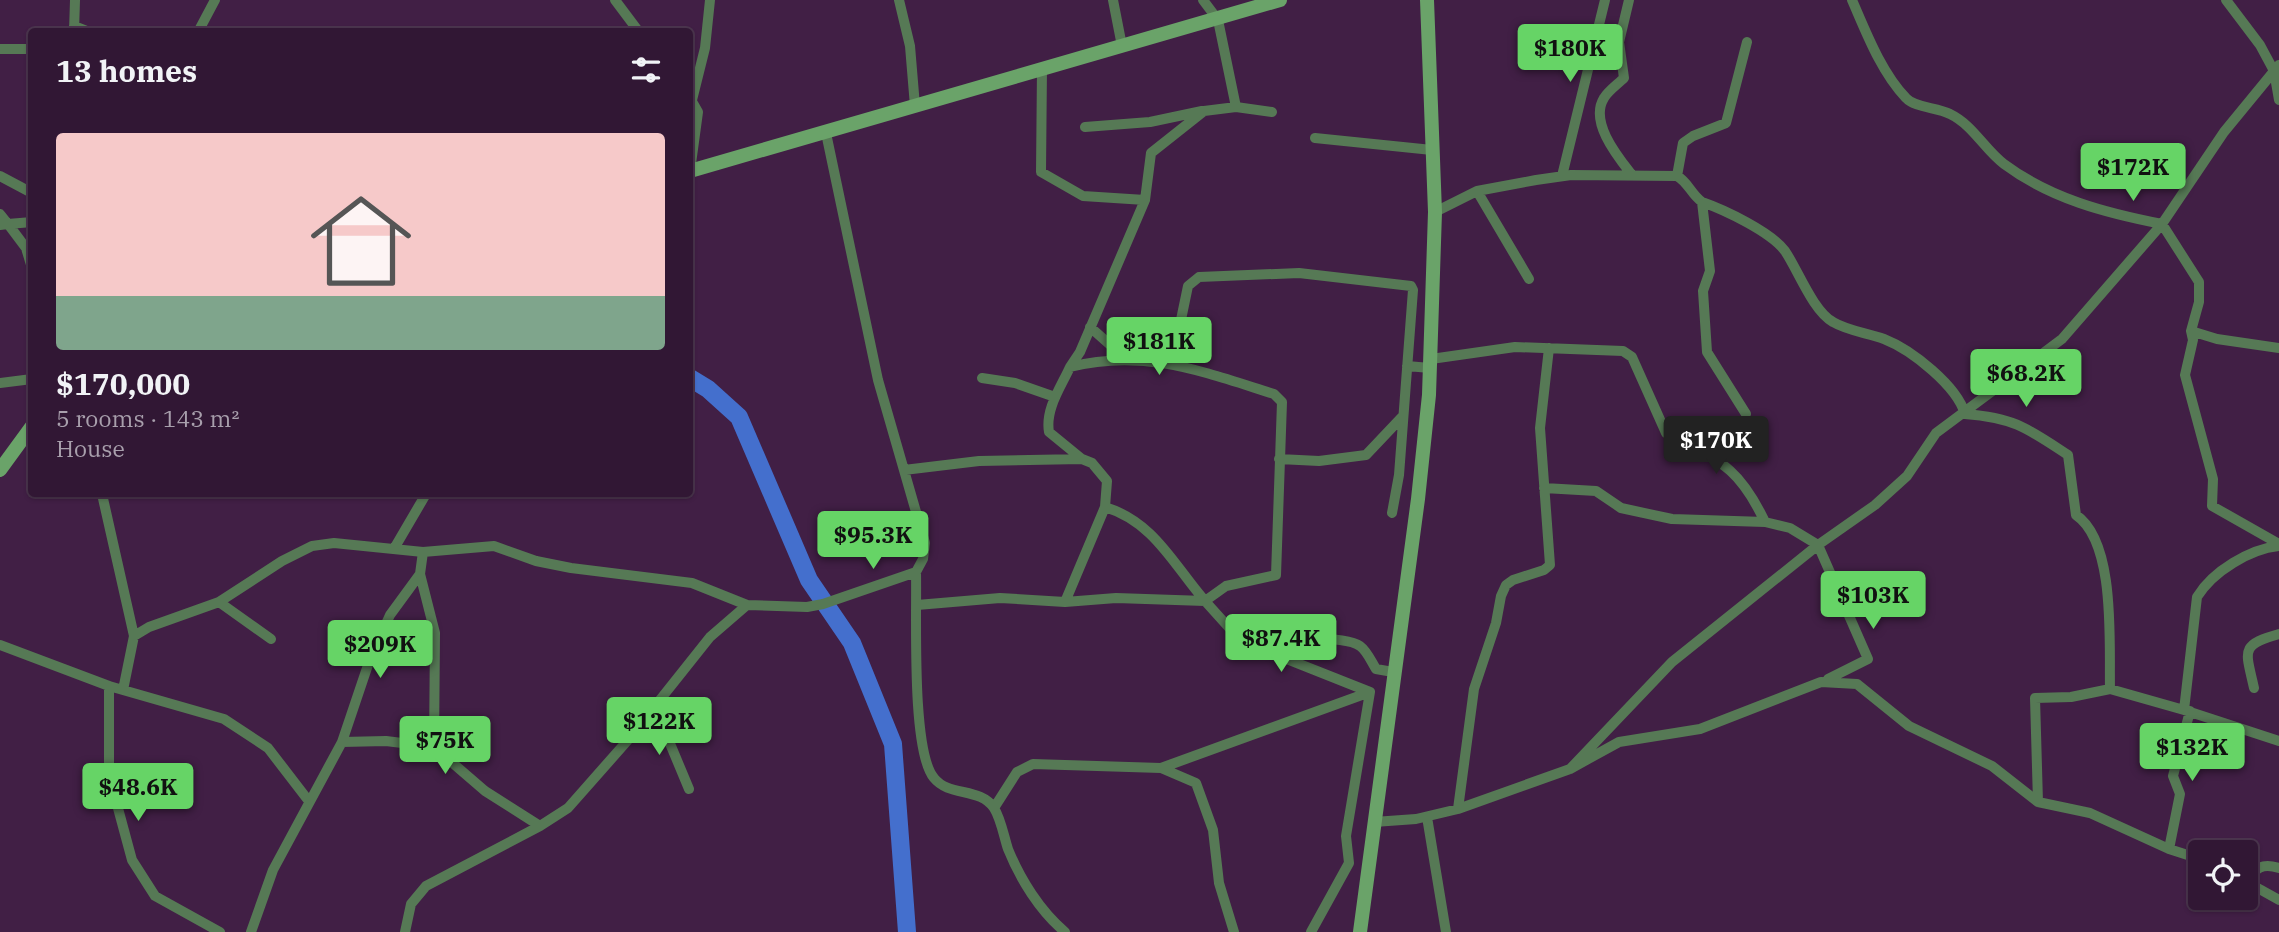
<!DOCTYPE html>
<html lang="en">
<head>
<meta charset="utf-8">
<style>
  :root { --surface:#311734; --page:#3d2440; --text:#f1f3f6; --muted:#a89fac; --line:#4c364f; --accent:#66d466 }
  body { margin:0; font-family:"IBM Plex Serif",serif; background:var(--page); color:var(--text); height:100vh; display:flex; flex-direction:column; font-size:26px; white-space:nowrap }
  * { box-sizing:border-box; margin:0 }
  p { font-size:23px; color:var(--muted) }
  .icon { flex:none; width:38px; height:38px; fill:none; stroke:currentColor; stroke-width:2; stroke-linecap:round; stroke-linejoin:round }
  .map { position:relative; flex:1; overflow:hidden }
  .sheet { position:absolute; left:28px; top:28px; width:665px; height:469px; display:flex; flex-direction:column; background:var(--surface); border-radius:7px; box-shadow:0 2px 5px #0004,0 0 0 2px var(--line) }
  .sheet>* { flex:none }
  .buttons { position:absolute; left:2188px; top:840px; display:grid; gap:14px }
  .buttons a { display:grid; place-items:center; width:70px; height:70px; border-radius:7px; background:var(--surface); box-shadow:0 2px 5px #0004,0 0 0 2px var(--line); font-size:35px }
  .price { position:absolute; translate:-50% -60px; padding:0 16px; border-radius:7px; background:var(--accent); color:#111; font-size:23px; line-height:46px; filter:drop-shadow(0 2px 4px #0008) }
  .price::after { content:''; position:absolute; left:50%; top:42px; width:21px; height:16px; margin-left:-10px; background:inherit; clip-path:polygon(0 0,100% 0,50% 100%) }
  .price.selected { background:#222; color:#fff }
  ul { padding:0; list-style:none }
  li { display:grid; align-content:center; gap:14px; height:371px; padding:0 28px }
  li+li { border-top:2px solid var(--line) }
  li span { display:grid; place-items:center; height:217px; border-radius:7px; color:#555 }
  li>.icon { margin-inline-start:auto }
  span .icon { width:126px; height:126px; fill:#fffc; stroke-width:1 }
  li b { font-size:30px }
  h2 { display:flex; justify-content:space-between; align-items:center; height:84px; padding:0 28px; font-size:30px }
  .map>svg:first-child { display:block }
  .lines { fill:none; stroke-linecap:round; stroke-linejoin:round }
  .river { stroke:#446fcd; stroke-width:18 }
  .street { stroke:#567955; stroke-width:10 }
  .secondary { stroke:#6aa369; stroke-width:14 }
</style>
</head>
<body>
<div class="map">
<svg width="2279" height="932" viewBox="0 0 2279 932">
  <rect width="100%" height="100%" fill="#411f45"/>
  <g class="lines">
    <path class="river" d="M690 378 708 389 739 417 809 580 852 643 893 744 907 932"/>
    <path class="street" d="M615 0 639 32
      M899 0 910 46 915 106
      M1113 0 1122 46
      M1203 0 1218 20 1236 107 1272 112
      M1629 0 1619 42 1624 78C1618 84 1608 91 1604 98 1589 122 1618 157 1632 175
      M1852 0C1866 32 1881 72 1906 98 1915 108 1937 107 1950 114 1973 125 1985 150 2004 164 2051 199 2106 213 2162 224L2199 282V302L2191 331 2193 340 2185 375 2213 479 2212 506 2279 544
      M2226 0 2260 45 2274 71 2279 100
      M74 26 89 32
      M74 32 75 0
      M198 32 215 0
      M0 49H32
      M1042 68 1041 172 1083 196 1145 200
      M692 100 705 48 710 0
      M1085 127 1150 122 1202 111
      M826 133 878 380 925 543 923 559 916 572C917 612 911 751 934 778 949 797 980 787 994 808 1001 819 1004 837 1008 849 1020 879 1040 911 1065 932
      M1315 138 1432 150
      M690 171 698 112 690 98
      M0 176 32 193
      M1562 176 1605 0
      M1677 176 1683 143 1693 136 1726 123 1747 42
      M1477 191 1529 279
      M1702 202 1710 271 1703 291 1707 352 1746 414
      M1435 212 1477 191 1536 180 1571 175 1677 176C1688 182 1691 194 1702 202 1725 210 1771 232 1785 251 1798 270 1813 311 1833 322 1848 331 1868 333 1884 339 1912 350 1957 386 1965 414 2015 418 2027 428 2068 455L2076 515C2116 542 2109 643 2110 689
      M0 214 8 224 32 222
      M0 225 8 224 26 248 32 268
      M1090 327 1126 359
      M2191 331 2217 339 2279 348
      M1431 359 1515 347 1623 351 1632 357 1666 433C1719 461 1738 465 1765 522
      M1172 363 1188 286 1199 277 1299 273 1411 286 1413 290 1399 475 1392 513
      M1407 366 1430 368
      M1070 367 1080 352 1145 200 1151 153 1204 111 1236 107
      M982 378 1015 383 1055 397
      M0 383 32 379
      M1082 459 1049 432C1045 409 1061 387 1070 367 1144 348 1204 372 1274 394L1282 402 1276 575 1226 586 1205 601 1241 641 1370 692 1346 836 1349 863 1311 932
      M1279 459 1319 461 1366 455 1402 417
      M904 470 979 461 1082 459 1092 463 1107 481 1105 507 1065 602 1000 598 917 605
      M1544 488 1596 491 1621 508 1672 519 1765 522 1790 528 1818 545 1868 659 1828 679
      M102 494 134 636
      M2279 546C2250 549 2213 571 2197 597L2184 710 2279 741
      M395 547 426 494
      M420 574 435 633 434 747
      M219 602 271 639
      M1065 602 1116 598 1205 601C1173 564 1154 522 1105 507
      M1245 641C1267 639 1344 634 1360 646 1367 651 1371 661 1376 669L1393 672
      M0 645 109 686 224 719 268 748 308 800
      M109 686V775L132 860 155 896 220 932
      M2254 688C2246 651 2239 645 2279 634
      M123 690 134 636 149 627 219 602 282 561 312 546 334 543 423 552 494 546 536 561 571 568 692 583 747 605 807 607 823 604 916 572
      M651 711 661 722 689 789
      M342 742 386 741 434 747 485 791 540 826
      M1161 768 1370 692
      M1570 769 1672 662 1818 545 1875 505 1907 476 1936 433 2062 339 2162 224 2224 132 2279 65
      M2038 802 2035 698 2071 697 2110 689 2184 710
      M994 808 1017 772 1033 764 1161 768 1196 783 1213 830 1219 883 1234 932
      M1458 809 1474 689 1496 623 1501 596 1506 585 1513 580 1544 570 1550 565 1540 428 1549 348
      M1427 817 1446 932
      M1374 822 1416 819 1458 809 1570 769 1619 742 1700 729 1821 682 1857 684 1909 726 1992 766 2038 802 2090 813 2169 849 2200 859
      M2169 849 2180 794 2173 776 2190 711
      M2245 881 2279 900
      M2248 883C2254 867 2263 863 2279 868
      M251 932 273 870 342 742 370 659 390 615 420 574 423 552
      M405 932 411 904 426 886 540 826 568 808 628 740 710 637 747 605"/>
    <path class="secondary" d="M690 171 1280 0
      M0 470 32 426
      M1360 932 1418 499 1429 395 1435 212 1427 0"/>
  </g>
</svg>
<div class="buttons">
<a><svg class="icon" aria-label="locate" viewBox="0 0 24 24"><circle cx="12" cy="12" r="6"/><path d="M12 2v4M12 18v4M2 12h4M18 12h4"/></svg></a>
</div>
<b class="price" style="left:1570px;top:84px">$180K</b>
<b class="price" style="left:2133px;top:203px">$172K</b>
<b class="price" style="left:1159px;top:377px">$181K</b>
<b class="price" style="left:2026px;top:409px">$68.2K</b>
<b class="price selected" style="left:1716px;top:476px">$170K</b>
<b class="price" style="left:873px;top:571px">$95.3K</b>
<b class="price" style="left:1873px;top:631px">$103K</b>
<b class="price" style="left:1281px;top:674px">$87.4K</b>
<b class="price" style="left:380px;top:680px">$209K</b>
<b class="price" style="left:659px;top:757px">$122K</b>
<b class="price" style="left:445px;top:776px">$75K</b>
<b class="price" style="left:2192px;top:783px">$132K</b>
<b class="price" style="left:138px;top:823px">$48.6K</b>
<section class="sheet">
<h2>13 homes<svg class="icon" aria-label="filters" viewBox="0 0 24 24"><path d="M4 7h16M4 17h16"/><circle cx="9" cy="7" r="2"/><circle cx="15" cy="17" r="2"/></svg></h2>
<ul>
<li><span style="background:linear-gradient(#f6c9c9 75%,#7fa58c 0)"><svg class="icon" aria-label="home" viewBox="0 0 24 24"><path d="M3 11l9-7 9 7M6 9v11h12V9"/></svg></span><div><b>$170,000</b><p>5 rooms · 143 m²</p><p>House</p></div></li>
</ul>
</section>
</div>
</body>
</html>
